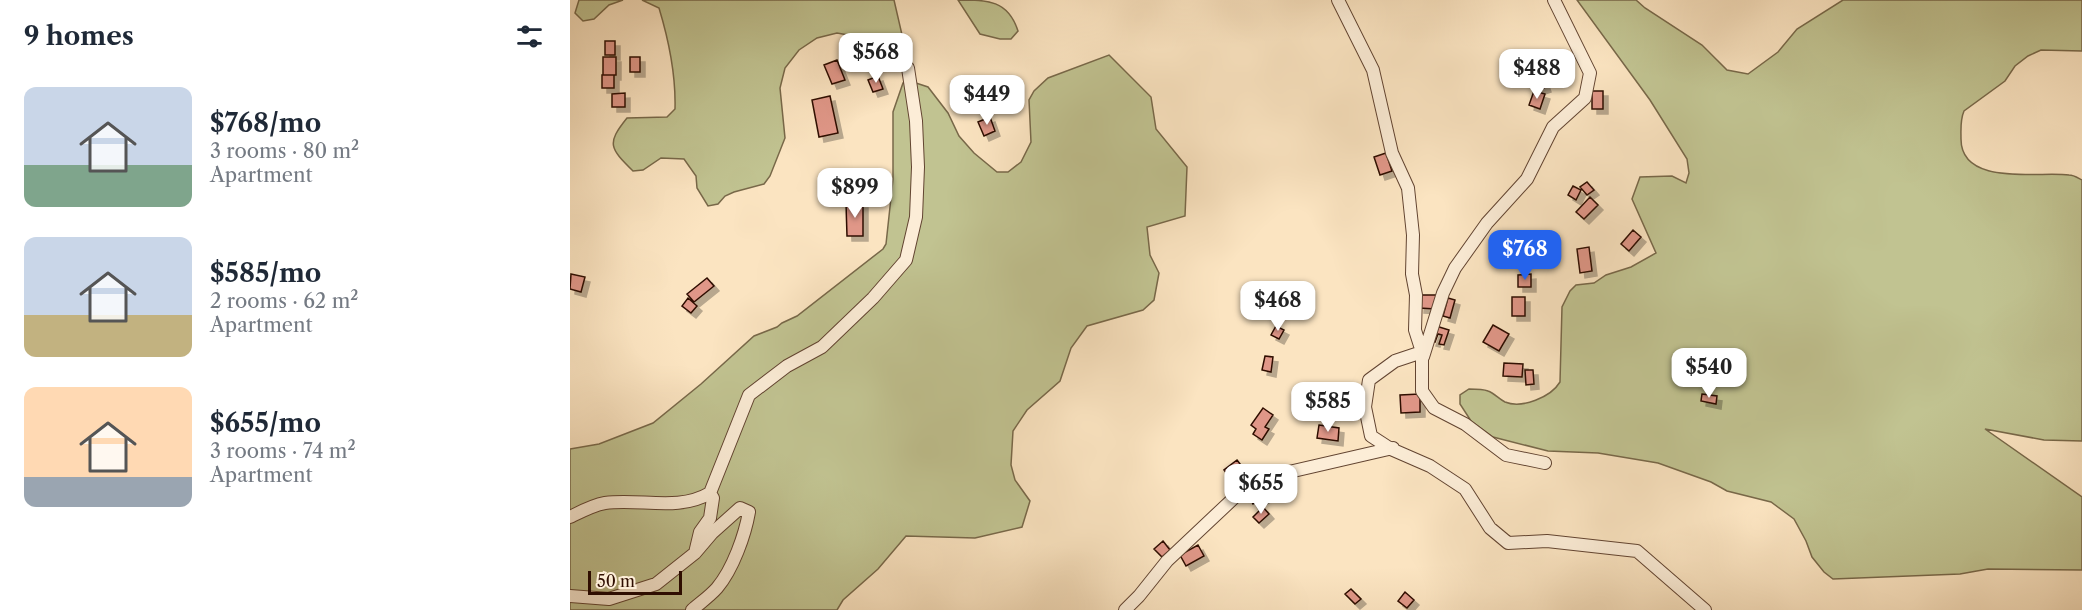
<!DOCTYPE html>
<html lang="en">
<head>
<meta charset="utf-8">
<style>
  :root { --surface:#fff; --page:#f2f2f3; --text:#1f2937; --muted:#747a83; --accent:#2563eb }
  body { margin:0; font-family:"Libre Caslon Text",serif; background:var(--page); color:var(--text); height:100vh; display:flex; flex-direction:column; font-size:22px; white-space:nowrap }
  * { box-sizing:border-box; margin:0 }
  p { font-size:20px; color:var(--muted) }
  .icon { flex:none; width:33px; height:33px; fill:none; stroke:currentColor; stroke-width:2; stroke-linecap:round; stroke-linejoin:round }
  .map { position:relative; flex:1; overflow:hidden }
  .side { display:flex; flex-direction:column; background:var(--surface); width:570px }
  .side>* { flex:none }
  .scale { position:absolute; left:18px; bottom:15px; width:94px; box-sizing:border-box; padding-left:6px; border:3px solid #2f0e01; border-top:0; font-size:16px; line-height:21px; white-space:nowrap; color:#2f0e01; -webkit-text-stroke:4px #fcedd7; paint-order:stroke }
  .price { position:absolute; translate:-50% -51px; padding:0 14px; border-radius:12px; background:#fff; color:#222; font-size:20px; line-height:39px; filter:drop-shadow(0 2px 3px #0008) }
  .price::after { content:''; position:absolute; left:50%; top:36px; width:18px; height:14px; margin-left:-9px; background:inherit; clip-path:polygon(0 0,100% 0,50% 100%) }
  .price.current { background:var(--accent); color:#fff }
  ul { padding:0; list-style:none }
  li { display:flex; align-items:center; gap:18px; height:150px; padding:0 24px }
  li span { display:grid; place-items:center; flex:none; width:168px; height:120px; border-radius:12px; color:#555 }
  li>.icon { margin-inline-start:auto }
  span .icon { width:72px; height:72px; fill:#fffc; stroke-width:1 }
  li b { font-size:26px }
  h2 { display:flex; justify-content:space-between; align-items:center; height:72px; padding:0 24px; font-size:26px }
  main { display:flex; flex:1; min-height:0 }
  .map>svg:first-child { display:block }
  .green { fill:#c1c391; stroke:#786849; stroke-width:1.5 }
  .building { fill:#e09788; stroke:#2f0e01; stroke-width:1.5; filter:url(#shadow) }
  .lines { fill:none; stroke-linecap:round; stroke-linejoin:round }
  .street-casing { stroke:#624431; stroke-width:14 }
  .street { stroke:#fcedd7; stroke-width:12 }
</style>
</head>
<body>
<main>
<section class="side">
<h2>9 homes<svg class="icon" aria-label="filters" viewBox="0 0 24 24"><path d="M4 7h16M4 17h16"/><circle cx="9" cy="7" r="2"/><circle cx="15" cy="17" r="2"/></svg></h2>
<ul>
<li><span style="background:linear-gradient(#c9d6e8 65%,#7fa58c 0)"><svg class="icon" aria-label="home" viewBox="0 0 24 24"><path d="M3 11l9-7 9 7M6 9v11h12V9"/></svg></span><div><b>$768/mo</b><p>3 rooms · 80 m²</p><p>Apartment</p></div></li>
<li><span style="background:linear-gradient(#c9d6e8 65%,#c2b280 0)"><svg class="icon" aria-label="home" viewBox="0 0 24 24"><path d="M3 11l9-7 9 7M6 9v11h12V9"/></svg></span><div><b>$585/mo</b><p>2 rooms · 62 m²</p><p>Apartment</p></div></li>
<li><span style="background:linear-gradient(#ffd9b3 75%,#9aa5b1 0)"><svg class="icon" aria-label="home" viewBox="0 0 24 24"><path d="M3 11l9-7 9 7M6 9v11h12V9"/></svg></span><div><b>$655/mo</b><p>3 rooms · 74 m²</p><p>Apartment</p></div></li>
</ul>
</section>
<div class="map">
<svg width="1512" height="610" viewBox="0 0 1512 610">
  <defs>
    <filter id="shadow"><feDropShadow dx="5" dy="5" stdDeviation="0" flood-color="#0004"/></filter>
  </defs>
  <rect width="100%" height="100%" fill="#fbe4c1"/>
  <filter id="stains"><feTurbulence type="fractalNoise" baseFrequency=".00333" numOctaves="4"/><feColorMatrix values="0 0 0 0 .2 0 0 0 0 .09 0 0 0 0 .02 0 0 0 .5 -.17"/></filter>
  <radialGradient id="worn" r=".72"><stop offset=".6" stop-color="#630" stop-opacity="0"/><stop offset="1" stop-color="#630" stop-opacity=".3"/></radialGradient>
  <path class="green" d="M9 0H53L39 5 24 19 13 21 5 13Z
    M72 0H324L333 39 335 58 314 59 303 56 278 35 267 33 247 38 229 50 215 68 210 88 215 138 200 176 194 184 164 192 155 196 148 204 138 206 127 188 126 176 114 159 91 158 73 170 63 171C40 148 36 144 57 118L97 117 105 109C106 74 99 41 89 8Z
    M388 0C418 0 438 0 448 31L441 39H430L410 34Z
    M1007 0H1066L1075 8 1132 45 1157 70 1178 74 1208 52 1227 29 1273 0H1512V51L1471 50 1458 56 1445 66 1435 81 1394 111C1390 120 1391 129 1391 139 1391 187 1470 171 1499 175 1504 175 1508 178 1512 180V441L1474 440 1415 429 1512 497V570L1418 569 1390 574 1263 579 1254 572 1242 557 1236 541 1224 519 1201 502 1157 491 1141 482 1088 463 1028 453 978 451 923 437 901 421 890 404V395L899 389C905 389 913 389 918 391 924 393 929 399 935 402 952 409 981 397 990 382L992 307 1000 291 1006 285 1024 283 1036 275 1061 267 1086 253 1062 199 1070 177 1102 176 1116 183 1119 173 1117 159 1080 100Z
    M539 55 581 97 586 129 617 167 615 216 577 227 580 255 589 273 584 300 573 310 517 326 501 348 490 381 457 410 443 431 441 465 445 480 460 501 452 527 405 538 336 536 308 569 273 600 267 610H0V449L29 444 83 423 131 384 184 336 207 327 212 323 227 316 313 249 316 244 323 179V112L333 83 343 82 358 87 378 113 389 136 404 153 427 172H438L451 162 461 142 459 100 464 91 478 78Z"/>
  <path class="building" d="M35 41H45V55H35Z
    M33 57H46V75H33Z
    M60 57H70V72H60Z
    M959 57 963 68 956 71 952 60Z
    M267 60 275 80 262 84 254 65Z
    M32 75H44V88H32Z
    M972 75 976 87 967 90 964 77Z
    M308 76 313 89 303 92 298 80Z
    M964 91 975 94 970 109 959 105Z
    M1022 91H1033V109H1022Z
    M55 93V107H42V94Z
    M260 96 268 133 249 137 242 100Z
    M420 117 425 131 414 136 408 122Z
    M816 153 822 171 810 175 804 157Z
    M1017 182 1024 190 1017 195 1010 187Z
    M1003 186 1011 190 1006 200 998 195Z
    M1020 197 1028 205 1014 219 1006 212Z
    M276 203H293V236H277Z
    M1063 230 1071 237 1059 251 1051 244Z
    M1019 247 1022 271 1010 273 1007 249Z
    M1 274 15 277 11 292 0 289Z
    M961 274V287H948V275Z
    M137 278 144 286 124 302 117 294Z
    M850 295H866V309L849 308Z
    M942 297H955V316H942Z
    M118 298 127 306 121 313 112 306Z
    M878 298 885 300 880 318 873 316Z
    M923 325 939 334 929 351 913 342Z
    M706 326 714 330 709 339 701 335Z
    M866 326 879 330 874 345 869 344 872 335 868 334 865 342 861 341Z
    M695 356 703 357 701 372 692 370Z
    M934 363 953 364 952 377 933 376Z
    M955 370H963L964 384 956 385Z
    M850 394V412L831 413 830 395Z
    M1132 394 1147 396 1146 404 1131 401Z
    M693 408 703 415 695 427 699 429 692 440 683 434 686 429 681 425Z
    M749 425 769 428 768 441 747 438Z
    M667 460 677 473 664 483 654 470Z
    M690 490 694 498 683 504 679 496Z
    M693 507 699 514 689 523 683 517Z
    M593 541 600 550 592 557 584 549Z
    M628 545 634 556 616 566 610 555Z
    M781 589 791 599 785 604 775 594Z
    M835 592 844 600 837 608 828 601Z"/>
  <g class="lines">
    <g class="street-casing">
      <path id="street" d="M768 0 803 70 822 153 838 188 843 235 842 274 846 295 845 330 852 352V391L864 408 895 424 936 455 975 463
        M852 352 825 361 799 380 795 407 801 436 821 449 860 466 895 489 920 528 938 543 977 541 1067 551 1135 610
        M853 357 873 293 885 268 917 223 957 179 983 127 1015 98 1020 73 984 0
        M0 517C10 512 23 505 35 503 70 498 108 512 140 493
        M125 553 130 532 140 518 143 498 140 493 179 395 217 366 252 347 303 298 336 260 346 217 348 167 346 121 338 68
        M0 596 39 599 86 584 125 553 142 533 170 508 179 512C175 535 163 569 147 588 140 596 130 603 122 610
        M555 610 569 596 597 561 666 496 693 478 823 448"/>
    </g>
    <use href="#street" class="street"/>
  </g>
  <rect width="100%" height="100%" filter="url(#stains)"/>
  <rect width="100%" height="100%" fill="url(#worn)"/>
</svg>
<div class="scale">50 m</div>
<b class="price" style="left:306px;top:84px">$568</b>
<b class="price" style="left:967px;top:100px">$488</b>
<b class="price" style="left:417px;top:126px">$449</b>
<b class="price" style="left:285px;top:219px">$899</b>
<b class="price current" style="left:955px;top:281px">$768</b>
<b class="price" style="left:708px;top:332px">$468</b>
<b class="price" style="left:1139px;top:399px">$540</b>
<b class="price" style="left:758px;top:433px">$585</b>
<b class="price" style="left:691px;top:515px">$655</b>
</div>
</main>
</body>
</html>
